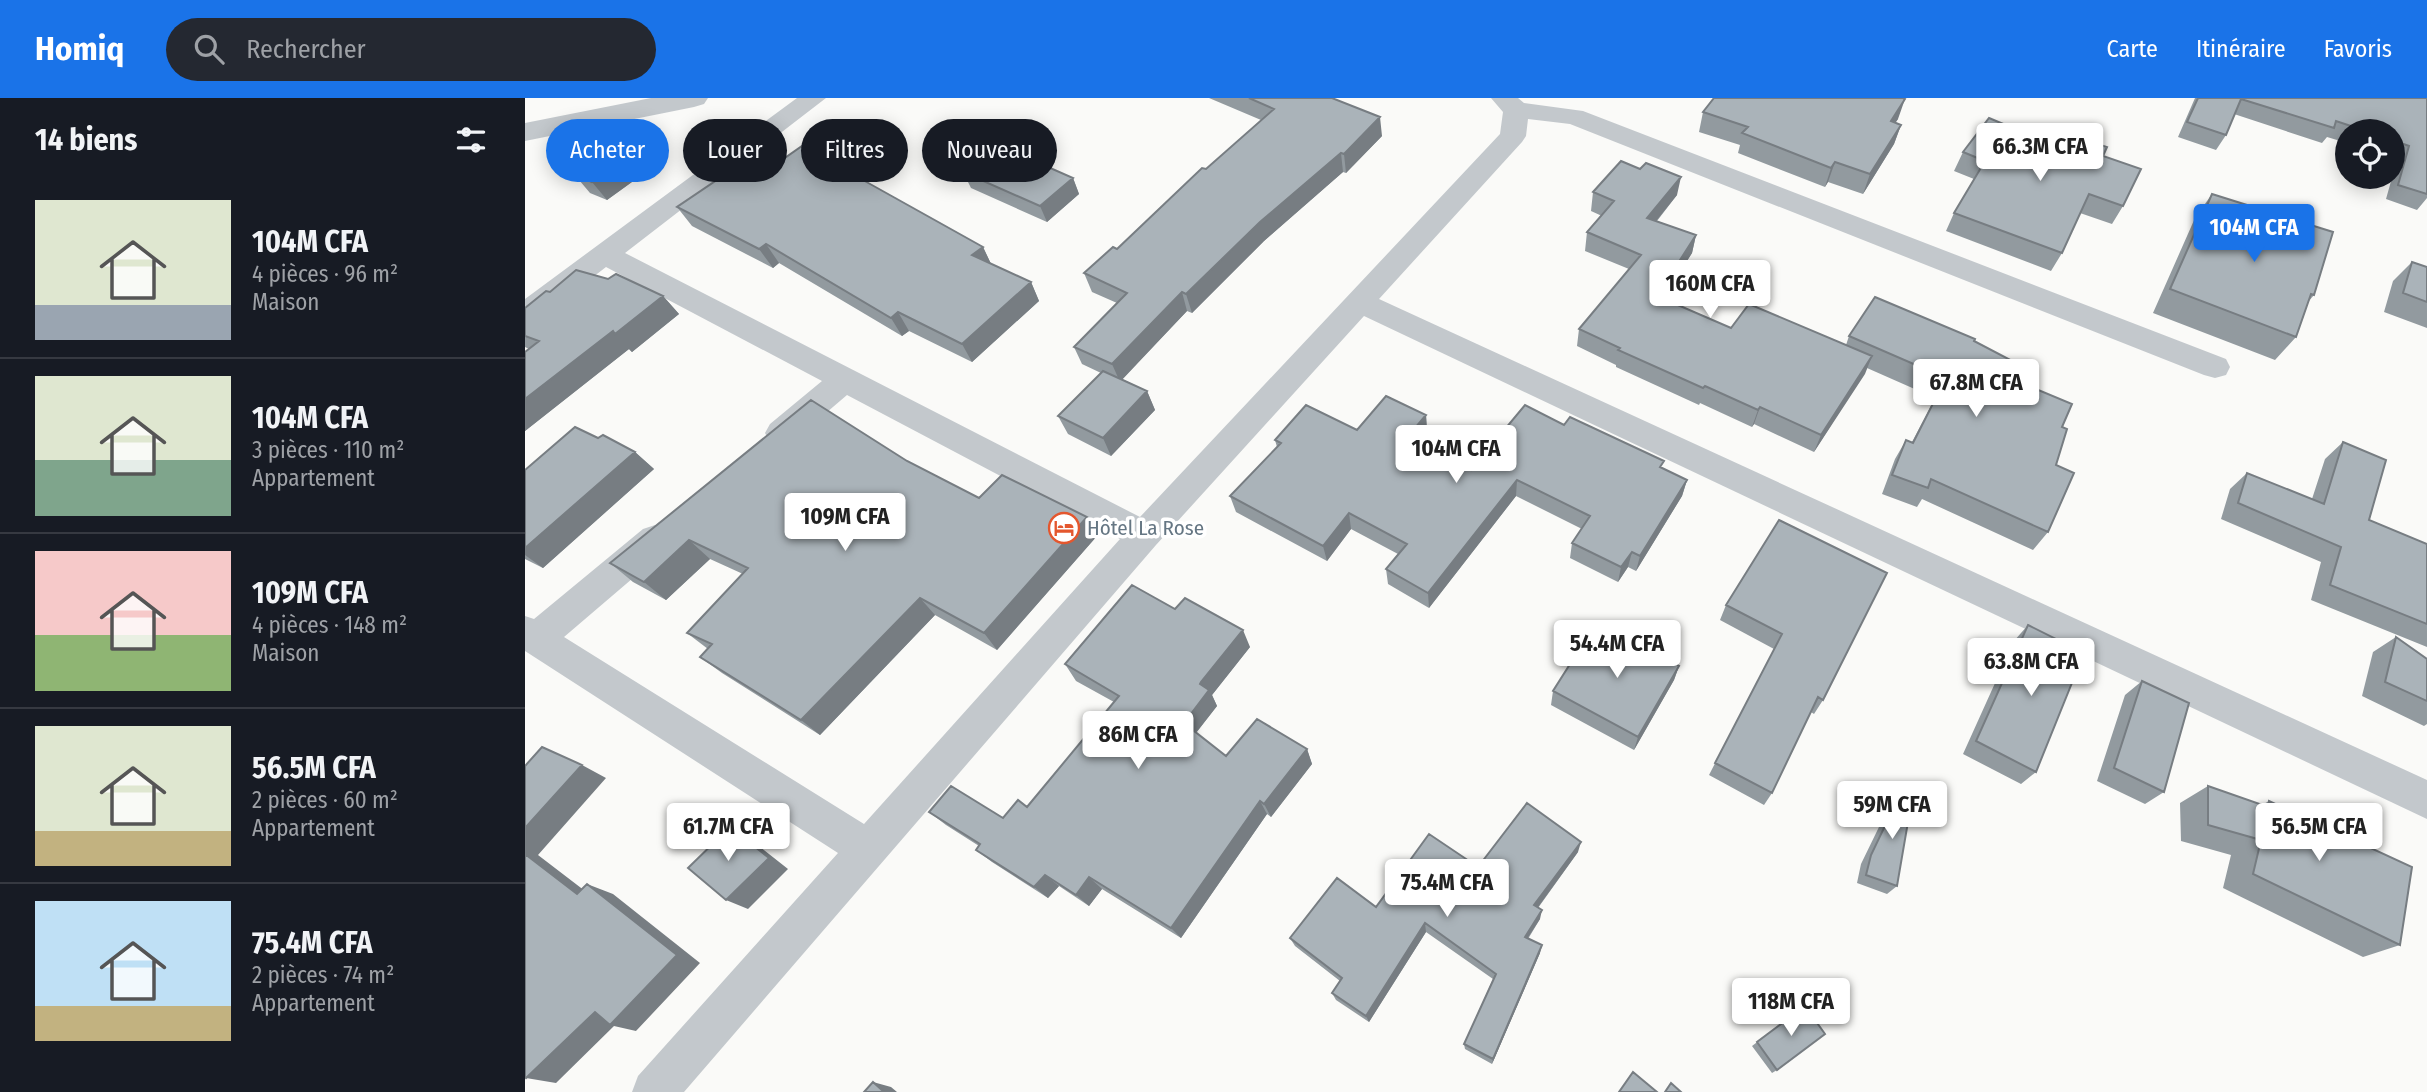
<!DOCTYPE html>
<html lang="fr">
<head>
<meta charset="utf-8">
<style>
  :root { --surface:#171b24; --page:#242831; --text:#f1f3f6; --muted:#9ea1a6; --line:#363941; --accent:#1a73e8 }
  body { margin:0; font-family:"Fira Sans Condensed",sans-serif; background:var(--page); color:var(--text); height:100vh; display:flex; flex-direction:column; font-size:26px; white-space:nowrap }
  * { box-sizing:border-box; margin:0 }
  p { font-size:23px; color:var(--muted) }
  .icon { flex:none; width:38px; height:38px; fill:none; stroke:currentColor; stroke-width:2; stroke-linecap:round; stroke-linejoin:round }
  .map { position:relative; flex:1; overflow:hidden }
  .sheet { display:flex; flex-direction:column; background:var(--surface); width:525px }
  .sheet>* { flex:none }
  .banner { position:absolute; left:21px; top:21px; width:665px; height:63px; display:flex; gap:14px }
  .buttons { position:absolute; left:1810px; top:21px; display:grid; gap:14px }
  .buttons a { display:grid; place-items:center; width:70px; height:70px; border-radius:50%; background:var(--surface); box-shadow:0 4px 18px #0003; font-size:35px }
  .price { position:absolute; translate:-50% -60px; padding:0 16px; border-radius:7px; background:#fff; color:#222; font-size:23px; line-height:46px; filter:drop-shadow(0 2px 4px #0008) }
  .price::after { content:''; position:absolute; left:50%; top:42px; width:21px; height:16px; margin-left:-10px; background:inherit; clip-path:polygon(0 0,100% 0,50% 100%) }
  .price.current { background:var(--accent); color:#fff }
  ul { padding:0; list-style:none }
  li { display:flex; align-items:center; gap:21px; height:175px; padding:0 35px }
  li+li { border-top:2px solid var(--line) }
  li span { display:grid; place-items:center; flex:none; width:196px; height:140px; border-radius:0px; color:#555 }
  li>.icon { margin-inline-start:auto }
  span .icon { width:84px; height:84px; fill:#fffc; stroke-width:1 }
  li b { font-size:30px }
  h2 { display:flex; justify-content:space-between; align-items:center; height:84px; padding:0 35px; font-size:30px }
  .chip { padding:0 24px; border-radius:32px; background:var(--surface); box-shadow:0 4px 18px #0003; font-size:24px; line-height:63px }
  .chip.current { background:var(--accent); color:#fff }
  header { display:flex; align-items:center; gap:42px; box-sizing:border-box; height:98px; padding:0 35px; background:var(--accent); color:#fff }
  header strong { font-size:33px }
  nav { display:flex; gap:38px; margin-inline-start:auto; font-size:24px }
  .search { width:490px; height:63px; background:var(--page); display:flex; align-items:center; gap:18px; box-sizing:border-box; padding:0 24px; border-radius:38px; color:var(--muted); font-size:26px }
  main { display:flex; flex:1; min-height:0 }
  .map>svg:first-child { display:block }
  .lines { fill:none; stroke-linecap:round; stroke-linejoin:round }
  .minor { fill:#c3c8cc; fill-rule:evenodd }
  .tertiary { fill:#c3c8cc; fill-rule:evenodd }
  .wall { fill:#929a9f }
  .shaded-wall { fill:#777d82 }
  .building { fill:#aab3b9; stroke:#777d82; stroke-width:2 }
  .labels { text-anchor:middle; stroke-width:7; stroke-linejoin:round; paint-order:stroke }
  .poi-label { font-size:21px; fill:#657683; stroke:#fff; text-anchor:start }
</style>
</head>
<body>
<header>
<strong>Homiq</strong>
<div class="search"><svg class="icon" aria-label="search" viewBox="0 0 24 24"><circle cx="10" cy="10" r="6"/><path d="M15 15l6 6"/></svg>Rechercher</div>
<nav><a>Carte</a><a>Itinéraire</a><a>Favoris</a></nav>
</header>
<main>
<section class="sheet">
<h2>14 biens<svg class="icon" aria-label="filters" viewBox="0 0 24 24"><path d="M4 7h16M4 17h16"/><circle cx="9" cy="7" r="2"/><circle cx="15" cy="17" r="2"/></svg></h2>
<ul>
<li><span style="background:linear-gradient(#dfe7d0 75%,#9aa5b1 0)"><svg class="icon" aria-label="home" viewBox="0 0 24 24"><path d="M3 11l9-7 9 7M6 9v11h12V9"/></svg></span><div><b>104M CFA</b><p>4 pièces · 96 m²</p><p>Maison</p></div></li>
<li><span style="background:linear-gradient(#dfe7d0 60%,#7fa58c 0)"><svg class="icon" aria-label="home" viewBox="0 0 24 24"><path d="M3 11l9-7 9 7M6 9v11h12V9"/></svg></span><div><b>104M CFA</b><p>3 pièces · 110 m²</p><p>Appartement</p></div></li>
<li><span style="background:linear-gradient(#f6c9c9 60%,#8fb573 0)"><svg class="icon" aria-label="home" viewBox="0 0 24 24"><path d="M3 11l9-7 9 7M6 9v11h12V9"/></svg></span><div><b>109M CFA</b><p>4 pièces · 148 m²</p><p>Maison</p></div></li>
<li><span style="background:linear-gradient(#dfe7d0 75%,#c2b280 0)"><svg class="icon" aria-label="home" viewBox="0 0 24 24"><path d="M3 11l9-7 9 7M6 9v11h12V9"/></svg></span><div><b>56.5M CFA</b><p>2 pièces · 60 m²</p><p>Appartement</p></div></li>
<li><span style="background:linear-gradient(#bfe0f5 75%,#c2b280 0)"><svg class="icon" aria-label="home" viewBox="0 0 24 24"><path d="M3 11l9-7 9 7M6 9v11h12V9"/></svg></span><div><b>75.4M CFA</b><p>2 pièces · 74 m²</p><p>Appartement</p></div></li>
</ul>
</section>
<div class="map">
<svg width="1902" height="994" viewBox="0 0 1902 994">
  <rect width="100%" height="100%" fill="#fafaf8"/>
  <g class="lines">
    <path class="minor" d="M272 0H301L100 155 615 419 975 36 978 14 966 0H993L999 5 1058 13 1701 261 1705 269 1701 277 1690 280 1679 277 1045 26 1003 21 1001 38 997 44 854 201 1902 682V721L839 218 631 447 159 994H107L113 978 313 755 0 553V518L9 521 118 431 130 427 142 431 147 441 142 451 39 539 339 726 595 441 322 297 267 344 256 347 245 344 240 335 245 326 297 283 81 169 10 224 0 227V201Z"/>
    <path class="tertiary" d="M126 0H183L179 6 169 9 0 43V25Z"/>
  </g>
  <path class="wall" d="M684 0H807L857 38 821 75 818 74 739 143 667 215 662 213 597 281 622 293 630 312 586 358 543 336 533 318 576 275 557 266 549 249 592 205 567 194 559 175 592 151 736 22Z
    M1670 0H1902V100L1892 112 1861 101 1872 62 1867 61V33H1822V45L1802 39 1797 45 1709 16 1701 37 1691 52 1653 39Z
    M1178 14 1373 21 1370 25 1376 27 1369 46 1338 96 1303 84 1300 89 1213 55 1215 47 1174 34Z
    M122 45 136 63 82 102 65 95 49 76Z
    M1526 46 1578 58 1598 108 1587 126 1555 115 1537 155 1526 173 1421 133 1429 115 1449 81 1429 73 1438 54Z
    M244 71 458 149 466 166 506 184 514 203 447 264 384 233 377 238 254 165 248 170 167 128 152 109Z
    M438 74 548 80 554 96 522 124 446 90Z
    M1068 94 1152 97 1132 123 1171 137 1167 155 1138 200 1206 230 1321 247 1324 238 1449 243 1537 329 1531 367 1523 434 1508 452 1397 401 1392 409 1357 396 1370 361 1381 342 1387 344 1410 300 1342 270 1289 354 1229 326 1227 329 1175 305 1174 307 1091 269V267L1052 248 1054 231 1104 171 1060 153 1062 134 1077 118 1066 113Z
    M1687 96 1789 197 1783 204 1771 239 1750 262 1628 215 1670 120Z
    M1887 164 1902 169V230L1859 214 1868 183Z
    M25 194 138 198 154 216 107 254 104 251 0 333V254L4 251 0 249V210Z
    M901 317 902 333 890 348 946 372 1039 327 1162 382 1157 398 1111 473 1103 469 1093 484 1045 460 1047 445 1057 431 991 398 904 510 863 486 861 471 873 456 826 431 802 463 711 414 705 398 752 349 750 342 832 332Z
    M73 340 110 354 129 371 18 470 0 461V372Z
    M1818 344 1844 422 1902 446V549L1786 502 1796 464 1696 421 1705 391 1722 375 1787 401 1800 361Z
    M382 363 454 400 562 419 572 438 472 552 410 517 295 637 197 575 175 559 183 551 162 535 218 476 185 461 141 502 108 484 85 465Z
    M1254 422 1298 602 1289 616 1286 614 1247 695 1239 707 1184 677 1249 551 1195 522 1201 507Z
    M650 511 725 549 687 597 692 608 671 635 701 658 782 651 787 666 746 719 742 716 656 840 577 791 564 808 534 788 523 800 467 764 451 752 454 748 421 727 404 714 478 720 502 709 589 604 551 583 540 566Z
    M1503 527 1511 674 1496 686 1438 656 1489 543Z
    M1871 539 1902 561V626L1899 628 1837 598 1848 554Z
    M1154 568 1149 582 1109 652 1026 607 1028 593Z
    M1617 583 1639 694 1620 706 1572 683 1600 597Z
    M1380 686 1372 788 1362 796 1332 785 1336 766 1370 696Z
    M1683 688 1737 707 1744 703 1875 847 1838 859 1698 790 1706 757 1656 743 1655 705Z
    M1053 754 1013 810 1015 821 1003 841 1015 855 967 966 940 951 939 946 968 881 901 834 844 924 811 902 807 895 815 883 770 848 765 840 851 809 953 769Z
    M1280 908 1252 972 1247 975 1227 948Z"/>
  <path class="shaded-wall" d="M1380 1 1373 21 1358 43 1366 23Z
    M855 19 857 38 821 75 819 56Z
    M1376 27 1369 46 1338 96 1345 76Z
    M122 45 136 63 82 102 67 84Z
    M816 55 818 74 739 143 667 215 661 196 735 124Z
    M1310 64 1303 84 1300 89 1306 70Z
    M1156 79 1152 97 1119 138 1122 120Z
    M548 80 554 96 522 124 515 108Z
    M1171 137 1167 155 1129 216 1132 198Z
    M241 146 254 165 248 170 234 151Z
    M458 149 467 168 447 157Z
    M506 184 514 203 447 264 437 246Z
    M657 194 662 213 595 284 587 266Z
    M138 198 154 216 107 254 104 251 0 333V301L88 233Z
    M373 214 384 233 377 238 366 220Z
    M1347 258 1340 276 1289 354 1296 337Z
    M622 293 630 312 586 358 578 340Z
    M1235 309 1229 326 1227 329 1233 312Z
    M901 317 902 333 880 360 879 343Z
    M110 354 129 371 18 470 0 457V450Z
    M992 382 991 398 904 510 903 495Z
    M1162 382 1157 398 1111 473 1115 458Z
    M824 415 826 431 802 463 798 448Z
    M562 419 572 438 472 552 459 535Z
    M164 442 185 461 141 502 119 484Z
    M1107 454 1103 469 1093 484 1096 469Z
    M395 500 410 517 295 637 276 622Z
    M718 532 725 549 687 597 692 608 667 640 659 625 676 584Z
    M1154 568 1149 582 1109 652 1113 639Z
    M782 651 787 666 746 719 739 706Z
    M57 667 81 680 13 757 77 806 52 796 0 756V730Z
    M735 703 742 716 656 840 646 830Z
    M205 729 225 741 263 771 223 811 201 802Z
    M1056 744 1053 754 1008 816 1009 807Z
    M520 777 534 788 523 800 509 789Z
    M564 779 577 791 564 808 551 797Z
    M62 786 88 796 175 865 111 933 89 928 31 985 1 980Z
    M1017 812 1015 821 998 847 1000 839Z
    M900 825 901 834 844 924 841 918Z
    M1017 847 1015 855 967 966 968 961Z
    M348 984 366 989 372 994H359Z"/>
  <path class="building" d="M724 0H807L855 19 819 56 816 55 735 124 661 196 657 194 587 266 549 249 602 195 559 175 588 149 592 151 677 70 681 71 749 11Z
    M1189 0H1378L1380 1 1366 23 1376 27 1345 76 1310 64 1306 70 1217 35 1223 29 1178 14Z
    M1673 0H1902V96L1873 87 1884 48 1867 42V33H1841L1811 23 1809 30 1716 1 1701 37 1662 24Z
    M1464 20 1526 46 1532 33 1582 49 1578 58 1616 71 1598 108 1564 96 1537 155 1429 115 1460 63 1438 54Z
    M74 25 122 45 67 84 49 76 44 34Z
    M473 47 548 80 515 108 438 74Z
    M277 48 458 149 447 157 506 184 437 246 373 214 366 220 241 146 234 151 152 109 223 61 244 71Z
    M1096 63 1115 71 1121 65 1156 79 1122 120 1171 137 1132 198 1206 230 1224 206 1347 258 1296 337 1235 309 1233 312 1180 288 1178 290 1093 252 1095 250 1054 231 1116 157 1062 134 1089 103 1068 94Z
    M1687 96 1808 134 1789 197 1786 196 1771 239 1645 191Z
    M1887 164 1902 169V204L1878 195Z
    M51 172 83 181 91 176 138 198 90 236 88 233 0 301V254L14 243 0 238V210L21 193 25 194Z
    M1350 199 1450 241 1449 243 1497 268 1487 281 1547 306 1537 329 1542 331 1531 367 1549 375 1523 434 1406 381 1403 390 1367 377 1381 342 1388 345 1421 280 1324 238Z
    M578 273 622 293 578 340 533 318Z
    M861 298 901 317 879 343 946 372 1000 307 1039 327 1045 319 1139 363 1135 369 1162 382 1115 458 1107 454 1096 469 1047 445 1065 418 992 382 903 495 861 471 882 446 824 415 798 448 705 398 756 345 750 342 781 307 832 332Z
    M286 302 382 363 454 400 477 377 562 419 459 535 395 500 276 622 175 559 187 546 162 535 223 470 164 442 119 484 85 465Z
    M50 329 73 340 78 337 110 354 0 450V372Z
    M1818 344 1861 362 1844 422 1902 446V526L1805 487 1816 449 1713 405 1722 375 1799 406Z
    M1254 422 1362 475 1298 602 1293 599 1247 695 1190 665 1257 536 1201 507Z
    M607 487 650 511 660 500 718 532 676 584 675 586 684 592 659 625 701 658 732 621 782 651 739 706 735 703 646 830 564 779 551 797 520 777 509 789 451 752 455 746 404 714 426 688 478 720 493 702 502 709 594 598 540 566Z
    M1071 525 1154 568 1113 639 1028 593Z
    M1503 527 1559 555 1511 674 1451 643Z
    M1871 539 1902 561V603L1860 584Z
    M1617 583 1664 605 1639 694 1589 670Z
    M17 649 57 667 0 730V668Z
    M1380 686 1389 689 1372 788 1341 777 1346 757Z
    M1683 688 1743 709 1744 703 1887 769 1875 847 1728 776 1736 742 1683 727Z
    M1002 705 1056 744 1009 807 1017 812 1000 839 1017 847 968 961 939 946 971 876 900 825 841 918 807 895 817 880 765 840 812 780 851 809 904 736 953 769Z
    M205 729 244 760 201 802 163 770Z
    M0 756 52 796 62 786 152 857 85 927 70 914 1 980 0 979Z
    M1280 908 1300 936 1252 972 1232 944Z
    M1108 974 1132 994H1094Z
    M348 984 359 994H339Z
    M1146 985 1156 994H1140Z"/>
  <defs>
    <g id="hotel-ring" transform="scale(1.575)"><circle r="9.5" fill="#fff" stroke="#e4572e" stroke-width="1.5"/><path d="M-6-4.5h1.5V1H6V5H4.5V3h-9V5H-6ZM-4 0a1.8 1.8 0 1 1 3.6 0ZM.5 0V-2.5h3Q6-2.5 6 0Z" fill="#e4572e"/></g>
  </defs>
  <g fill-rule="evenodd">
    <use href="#hotel-ring" x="539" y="430"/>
  </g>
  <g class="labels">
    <g class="poi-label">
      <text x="562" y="437">Hôtel La Rose</text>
    </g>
  </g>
</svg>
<div class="buttons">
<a><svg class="icon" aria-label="locate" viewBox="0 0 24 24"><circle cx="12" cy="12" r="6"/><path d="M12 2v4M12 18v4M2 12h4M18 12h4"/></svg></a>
</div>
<b class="price" style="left:1515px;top:85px">66.3M CFA</b>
<b class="price current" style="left:1729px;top:166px">104M CFA</b>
<b class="price" style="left:1185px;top:222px">160M CFA</b>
<b class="price" style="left:1451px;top:321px">67.8M CFA</b>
<b class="price" style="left:931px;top:387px">104M CFA</b>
<b class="price" style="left:320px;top:455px">109M CFA</b>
<b class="price" style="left:1092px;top:582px">54.4M CFA</b>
<b class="price" style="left:1506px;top:600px">63.8M CFA</b>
<b class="price" style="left:613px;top:673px">86M CFA</b>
<b class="price" style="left:1367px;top:743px">59M CFA</b>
<b class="price" style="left:203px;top:765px">61.7M CFA</b>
<b class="price" style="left:1794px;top:765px">56.5M CFA</b>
<b class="price" style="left:922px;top:821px">75.4M CFA</b>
<b class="price" style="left:1266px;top:940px">118M CFA</b>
<div class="banner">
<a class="chip current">Acheter</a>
<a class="chip">Louer</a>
<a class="chip">Filtres</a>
<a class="chip">Nouveau</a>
</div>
</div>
</main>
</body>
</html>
